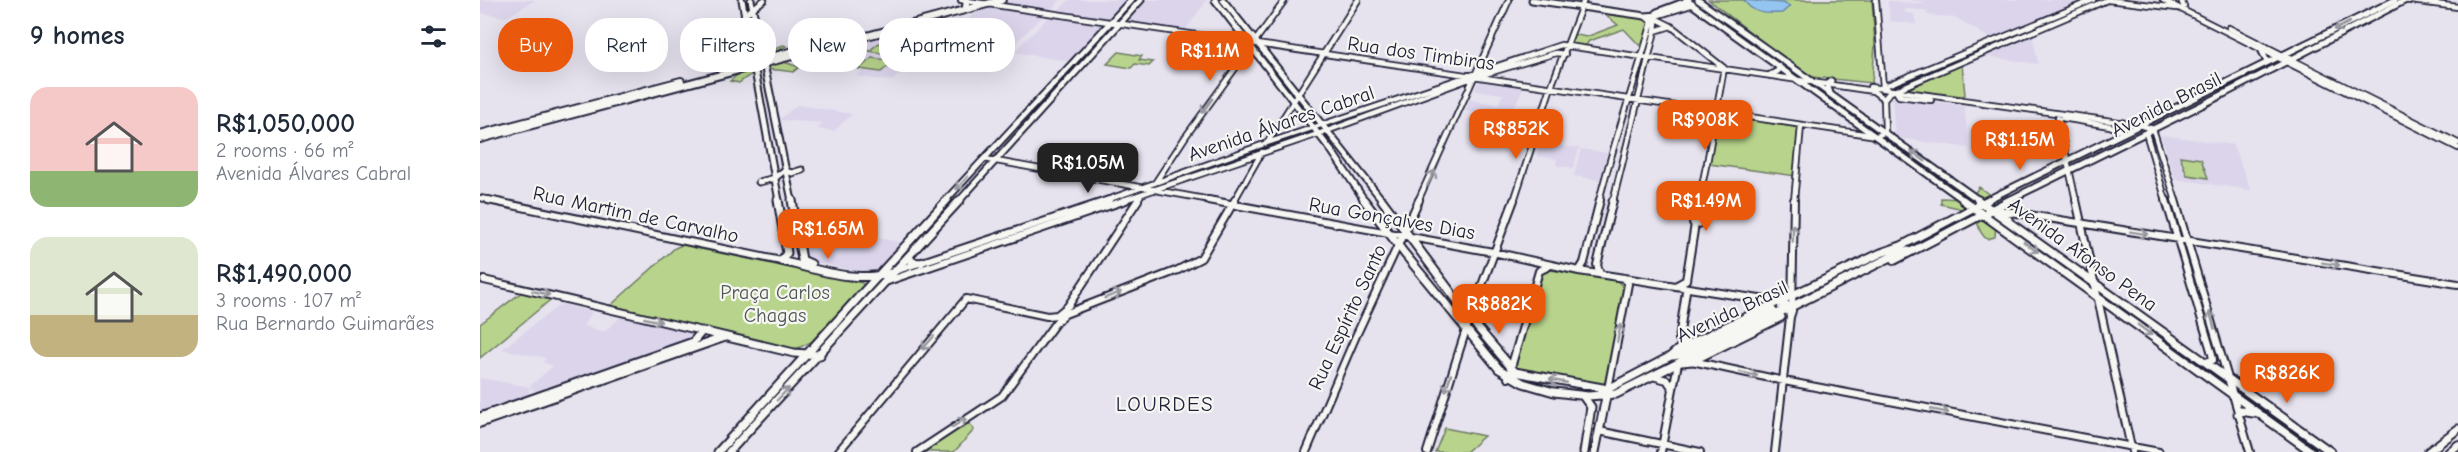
<!DOCTYPE html>
<html lang="en">
<head>
<meta charset="utf-8">
<style>
  :root { --surface:#fff; --page:#f6f6f7; --text:#1f2937; --muted:#747a83; --accent:#ea580c }
  body { margin:0; font-family:"Comic Neue",sans-serif; background:var(--page); color:var(--text); height:100vh; display:flex; flex-direction:column; font-size:22px; white-space:nowrap }
  * { box-sizing:border-box; margin:0 }
  p { font-size:20px; color:var(--muted) }
  .icon { flex:none; width:33px; height:33px; fill:none; stroke:currentColor; stroke-width:2; stroke-linecap:round; stroke-linejoin:round }
  .map { position:relative; flex:1; overflow:hidden }
  .drawer { display:flex; flex-direction:column; background:var(--surface); width:480px }
  .drawer>* { flex:none }
  .top-card { position:absolute; left:18px; top:18px; width:570px; height:54px; display:flex; gap:12px }
  .price { position:absolute; translate:-50% -51px; padding:0 14px; border-radius:12px; background:var(--accent); color:#fff; font-size:20px; line-height:39px; filter:drop-shadow(0 2px 3px #0008) }
  .price::after { content:''; position:absolute; left:50%; top:36px; width:18px; height:14px; margin-left:-9px; background:inherit; clip-path:polygon(0 0,100% 0,50% 100%) }
  .price.active { background:#222; color:#fff }
  ul { padding:0; list-style:none }
  li { display:flex; align-items:center; gap:18px; height:150px; padding:0 30px }
  li span { display:grid; place-items:center; flex:none; width:168px; height:120px; border-radius:18px; color:#555 }
  li>.icon { margin-inline-start:auto }
  span .icon { width:72px; height:72px; fill:#fffc; stroke-width:1 }
  li b { font-size:26px }
  h2 { display:flex; justify-content:space-between; align-items:center; height:72px; padding:0 30px; font-size:26px }
  .tag { padding:0 21px; border-radius:24px; background:var(--surface); box-shadow:0 6px 24px #0002; font-size:21px; line-height:54px }
  .tag.active { background:var(--accent); color:#fff }
  main { display:flex; flex:1; min-height:0 }
  .map>svg:first-child { display:block }
  .built { fill:#dbd4eb }
  .green { fill:#b8d48c; stroke:#6d7b64; stroke-width:1.5 }
  .water { fill:#94c5f0; stroke:#6684a8; stroke-width:1.5 }
  .lines { fill:none; stroke-linecap:round; stroke-linejoin:round }
  .tertiary-far1-casing { stroke:#22223b; stroke-width:8 }
  .tertiary-casing { stroke:#22223b; stroke-width:10 }
  .secondary-far1-casing { stroke:#22223b; stroke-width:9 }
  .secondary-casing { stroke:#22223b; stroke-width:11 }
  .primary-casing { stroke:#22223b; stroke-width:10 }
  .tertiary-far1 { stroke:#f6f6f2; stroke-width:4.5 }
  .tertiary { stroke:#f6f6f2; stroke-width:6 }
  .secondary-far1 { stroke:#f6f6f2; stroke-width:5 }
  .secondary { stroke:#f6f6f2; stroke-width:7 }
  .primary { stroke:#f6f6f2; stroke-width:6 }
  .oneway { stroke:#9797a0 }
  .labels { text-anchor:middle; stroke-width:4.5; stroke-linejoin:round; paint-order:stroke }
  .street-label { font-size:20px; fill:#22223b; stroke:#f6f6f2 }
  .park-label { font-size:20px; fill:#4f5753; stroke:#f6f6f2 }
  .neighbourhood-label { font-size:21px; letter-spacing:1.5px; fill:#22223b; stroke:#f6f6f2 }
</style>
</head>
<body>
<main>
<section class="drawer">
<h2>9 homes<svg class="icon" aria-label="filters" viewBox="0 0 24 24"><path d="M4 7h16M4 17h16"/><circle cx="9" cy="7" r="2"/><circle cx="15" cy="17" r="2"/></svg></h2>
<ul>
<li><span style="background:linear-gradient(#f6c9c9 70%,#8fb573 0)"><svg class="icon" aria-label="home" viewBox="0 0 24 24"><path d="M3 11l9-7 9 7M6 9v11h12V9"/></svg></span><div><b>R$1,050,000</b><p>2 rooms · 66 m²</p><p>Avenida Álvares Cabral</p></div></li>
<li><span style="background:linear-gradient(#dfe7d0 65%,#c2b280 0)"><svg class="icon" aria-label="home" viewBox="0 0 24 24"><path d="M3 11l9-7 9 7M6 9v11h12V9"/></svg></span><div><b>R$1,490,000</b><p>3 rooms · 107 m²</p><p>Rua Bernardo Guimarães</p></div></li>
</ul>
</section>
<div class="map">
<svg width="1978" height="452" viewBox="0 0 1978 452">
  <rect width="100%" height="100%" fill="#e6e2ee"/>
  <filter id="ink" filterUnits="userSpaceOnUse"><feTurbulence type="fractalNoise" baseFrequency=".0167" numOctaves="2"/><feDisplacementMap in="SourceGraphic" scale="12" xChannelSelector="R" yChannelSelector="G"/><feConvolveMatrix kernelMatrix="1 2 1 2 8 2 1 2 1" color-interpolation-filters="sRGB"/></filter>
  <g filter="url(#ink)">
    <path class="built" d="M0 0H55L26 17 0 13Z
      M528 0H581L568 12 517 3Z
      M589 0H649L631 21 578 11Z
      M664 0H727L703 33 643 24Z
      M1427 0H1606L1511 39 1477 18 1448 15 1446 10 1424 9 1425 13 1434 14 1436 24 1410 21 1408 1 1445 4V2Z
      M508 5 564 15 528 50 467 41 501 7Z
      M571 15 627 24 593 62 534 52Z
      M398 35 448 42 442 48 448 49 412 81 376 76 383 70 372 67 379 60 369 58Z
      M1551 37 1553 38 1558 64 1504 56Z
      M1001 82 1043 88 1031 114 1035 115 1033 120 1054 123 1050 134 1001 126 1008 115 985 111 990 100 1018 104 1023 94 995 90 998 83Z
      M1415 96 1484 106 1489 148 1420 138 1415 134 1412 98Z
      M317 105 372 114 354 131 338 129 343 123 299 120Z
      M1681 135 1753 145 1771 190 1695 179Z
      M1061 143 1099 148 1093 168 1076 165 1077 159 1057 156Z
      M1101 149 1127 153 1120 180 1094 176Z
      M344 235 380 242 387 236 423 243 398 269 386 273 335 262 326 257 323 241Z
      M81 304 112 312 103 326 124 332 144 314 222 331 220 336 80 390 56 392 49 387V394L44 402 0 417V378L49 387 73 366 63 362 66 358 22 349Z"/>
    <path class="green" d="M1229 0H1392L1395 46 1392 83 1333 77 1323 73Z
      M1118 9 1171 19 1163 49 1144 29 1109 41 1104 48 1088 46 1093 34 1106 37 1138 25Z
      M399 43 428 49 401 72 379 69 392 58 407 60 413 55 389 51Z
      M303 45 306 46 294 54 298 60 319 67 313 72C288 68 280 66 259 83L250 81 263 70 262 63 250 61 256 56 278 58Z
      M639 52 662 56 659 60 673 62 669 66 655 64 651 68 627 64Z
      M1480 65H1482L1485 95 1482 96 1428 89Z
      M1235 115 1321 128 1316 176 1229 164 1227 162Z
      M1700 156 1721 159 1728 178 1707 175Z
      M1499 187 1522 204 1513 208 1537 226 1528 231 1516 223 1515 237 1507 239C1499 233 1500 228 1496 219 1491 208 1471 207 1461 204V198L1484 199 1493 195Z
      M202 245 382 283 384 285 331 342 316 349 130 306 195 248Z
      M1071 270 1137 281 1145 288 1125 383 1122 385 1035 368 1062 274Z
      M42 292 69 299V301L0 358V324Z
      M481 424H490L494 430 474 452H444Z
      M965 428 1004 436 986 452H955Z"/>
    <path class="water" d="M1264 0 1303 3 1310 6 1302 13C1287 14 1272 14 1264 0Z"/>
    <g class="lines">
      <g class="tertiary-far1-casing">
        <path id="tertiary-far1" d="M481 0 1397 136 1405 132 1404 99 1409 93 1627 0
          M1396 0 1403 87
          M1628 0 1697 8
          M1683 0 1978 148
          M1701 0 1704 7
          M1923 0 1978 7
          M264 15 284 0
          M1175 18 1191 26 1244 68 1227 163
          M1749 28 1978 143
          M1175 31 1191 26
          M1390 87 1660 125 1673 129 1696 201
          M1400 88 1613 0
          M1420 92 1417 93 1419 96 1451 100
          M1578 118 1596 201
          M1582 118 1630 126 1644 133
          M1666 133 1686 201
          M787 143 878 0
          M505 159 736 201
          M675 183 706 136 805 0
          M0 198 16 201
          M624 201 787 143 1081 45 1393 91 1404 99
          M641 201 847 131 995 77 1076 53 1085 54
          M657 201 661 195
          M754 201 782 152
          M938 201 1029 0
          M1034 201 1071 87 1104 0
          M1119 201C1134 141 1155 82 1172 22L1165 16
          M1133 201 1175 31 1176 22 1171 16
          M1219 201 1226 166
          M1314 201 1321 126"/>
      </g>
      <g class="tertiary-casing">
        <path id="tertiary" d="M8 200 301 261
          M728 200 1013 252 1099 271 1286 300 1307 305 1312 311
          M1596 200 1652 452
          M1686 200 1732 354 1733 360 1726 362
          M1695 200 1770 452
          M1512 209 1978 284
          M1213 222a3 3 0 1 1 6 0a3 3 0 1 1-6 0Z
          M1216 219 1220 200
          M415 271 629 200
          M1099 271 1104 263 1120 200
          M1120 274 1117 265 1133 200
          M4 280 222 331
          M405 282 646 200
          M1197 285 1206 280 1215 224
          M1204 287 1206 291 1199 339 1208 345
          M1310 317 1312 311 1314 200
          M1212 361 1304 381 1679 452
          M1172 376 1187 380 1193 389
          M1028 378 1059 271 1069 266
          M1128 389 1148 284 1144 278
          M1119 431 1220 452
          M358 452 486 299 567 316 577 315 588 306 658 200
          M437 452 522 396 576 322 585 314 698 270 721 258 755 200
          M826 452 875 338 939 200
          M947 452 990 317 1034 200
          M1181 452 1198 363
          M1295 452 1310 317 1309 312 1301 307"/>
      </g>
      <g class="secondary-far1-casing">
        <path id="secondary-far1" d="M262 0 299 201
          M271 0 312 201
          M735 0 853 153 885 201
          M743 0 903 201
          M1052 0 1165 16 1178 15 1213 4
          M1206 0 1485 201
          M1218 0 1500 201
          M1177 12 1209 0
          M1781 49 1787 62
          M1290 75 1298 71 1299 66
          M1350 93 1347 84 1351 81
          M306 171 312 173 322 170
          M279 182 295 178 306 169
          M465 201 651 0
          M479 201 661 0
          M1505 201 1915 0
          M1527 201 1734 99 1926 0"/>
      </g>
      <g class="secondary-casing">
        <path id="secondary" d="M298 200 307 253 301 261C340 270 375 284 414 272
          M312 200 322 260 331 264
          M884 200 924 253 1019 369 1043 383 1074 392 1108 396 1136 394 1421 252 1428 251
          M902 200 997 327 1035 372 1128 389 1191 356 1199 349 1401 253 1421 246 1508 200
          M1483 200 1832 452
          M1498 200 1851 452
          M1528 219 1526 214 1533 212
          M429 256 432 262 441 263
          M1415 260 1530 200
          M1193 356 1204 354 1293 311
          M1202 362 1212 361 1301 317
          M1103 396 1111 407 1104 452
          M1758 414 1761 411 1773 413
          M0 417 213 342 222 331 314 353 340 355
          M0 423 245 337
          M238 452 467 200
          M249 452 480 200
          M1115 452 1127 392
          M1948 452 1978 429
          M1969 452 1978 445"/>
      </g>
      <g class="primary-casing">
        <path id="primary" d="M486 6 487 1
          M261 65 354 40
          M0 134 201 81
          M0 139 522 0"/>
      </g>
      <use href="#tertiary-far1" class="tertiary-far1"/>
      <use href="#tertiary" class="tertiary"/>
      <use href="#secondary-far1" class="secondary-far1"/>
      <use href="#secondary" class="secondary"/>
      <use href="#primary" class="primary"/>
    </g>
    <defs><path id="oneway-shaft" d="M-6 0H5M1.5-3L5.5 0L1.5 3" fill="none" stroke-width="1.6" stroke-linecap="round" stroke-linejoin="round" transform="scale(1.5)"/></defs>
    <g class="oneway">
      <use href="#oneway-shaft" transform="translate(1862 26) rotate(153)"/>
      <use href="#oneway-shaft" transform="translate(727 106) rotate(126)"/>
      <use href="#oneway-shaft" transform="translate(1438 156) rotate(-144)"/>
      <use href="#oneway-shaft" transform="translate(951 178) rotate(-64)"/>
      <use href="#oneway-shaft" transform="translate(482 183) rotate(132)"/>
      <use href="#oneway-shaft" transform="translate(1313 233) rotate(-89)"/>
      <use href="#oneway-shaft" transform="translate(1659 233) rotate(9)"/>
      <use href="#oneway-shaft" transform="translate(1551 247) rotate(36)"/>
      <use href="#oneway-shaft" transform="translate(1851 264) rotate(9)"/>
      <use href="#oneway-shaft" transform="translate(61 293) rotate(13)"/>
      <use href="#oneway-shaft" transform="translate(633 295) rotate(-21)"/>
      <use href="#oneway-shaft" transform="translate(173 320) rotate(13)"/>
      <use href="#oneway-shaft" transform="translate(1732 320) rotate(-106)"/>
      <use href="#oneway-shaft" transform="translate(1665 330) rotate(36)"/>
      <use href="#oneway-shaft" transform="translate(1139 333) rotate(-79)"/>
      <use href="#oneway-shaft" transform="translate(448 343) rotate(131)"/>
      <use href="#oneway-shaft" transform="translate(1269 374) rotate(12)"/>
      <use href="#oneway-shaft" transform="translate(1078 381) rotate(-169)"/>
      <use href="#oneway-shaft" transform="translate(968 383) rotate(109)"/>
      <use href="#oneway-shaft" transform="translate(303 394) rotate(-46)"/>
      <use href="#oneway-shaft" transform="translate(1460 411) rotate(11)"/>
      <use href="#oneway-shaft" transform="translate(479 423) rotate(-32)"/>
    </g>
  </g>
  <g class="labels">
    <g class="street-label">
      <text transform="translate(941 53) rotate(8)" y="7">Rua dos Timbiras</text>
      <text transform="translate(1686 104) rotate(-27)" y="7">Avenida Brasil</text>
      <text transform="translate(801 123) rotate(-19)" y="7">Avenida Álvares Cabral</text>
      <text transform="translate(156 214) rotate(12)" y="7">Rua Martim de Carvalho</text>
      <text transform="translate(912 218) rotate(10)" y="7">Rua Gonçalves Dias</text>
      <text transform="translate(1603 254) rotate(36)" y="7">Avenida Afonso Pena</text>
      <text transform="translate(1252 311) rotate(-25)" y="7">Avenida Brasil</text>
      <text transform="translate(867 317) rotate(-65)" y="7">Rua Espírito Santo</text>
    </g>
    <g class="park-label">
      <text x="295" y="299">Praça Carlos<tspan x="295" dy="23">Chagas</tspan></text>
    </g>
    <g class="neighbourhood-label">
      <text x="685" y="411">LOURDES</text>
    </g>
  </g>
</svg>
<b class="price" style="left:730px;top:82px">R$1.1M</b>
<b class="price" style="left:1225px;top:151px">R$908K</b>
<b class="price" style="left:1036px;top:160px">R$852K</b>
<b class="price" style="left:1540px;top:171px">R$1.15M</b>
<b class="price active" style="left:608px;top:194px">R$1.05M</b>
<b class="price" style="left:1226px;top:232px">R$1.49M</b>
<b class="price" style="left:348px;top:260px">R$1.65M</b>
<b class="price" style="left:1019px;top:335px">R$882K</b>
<b class="price" style="left:1807px;top:404px">R$826K</b>
<div class="top-card">
<a class="tag active">Buy</a>
<a class="tag">Rent</a>
<a class="tag">Filters</a>
<a class="tag">New</a>
<a class="tag">Apartment</a>
</div>
</div>
</main>
</body>
</html>
